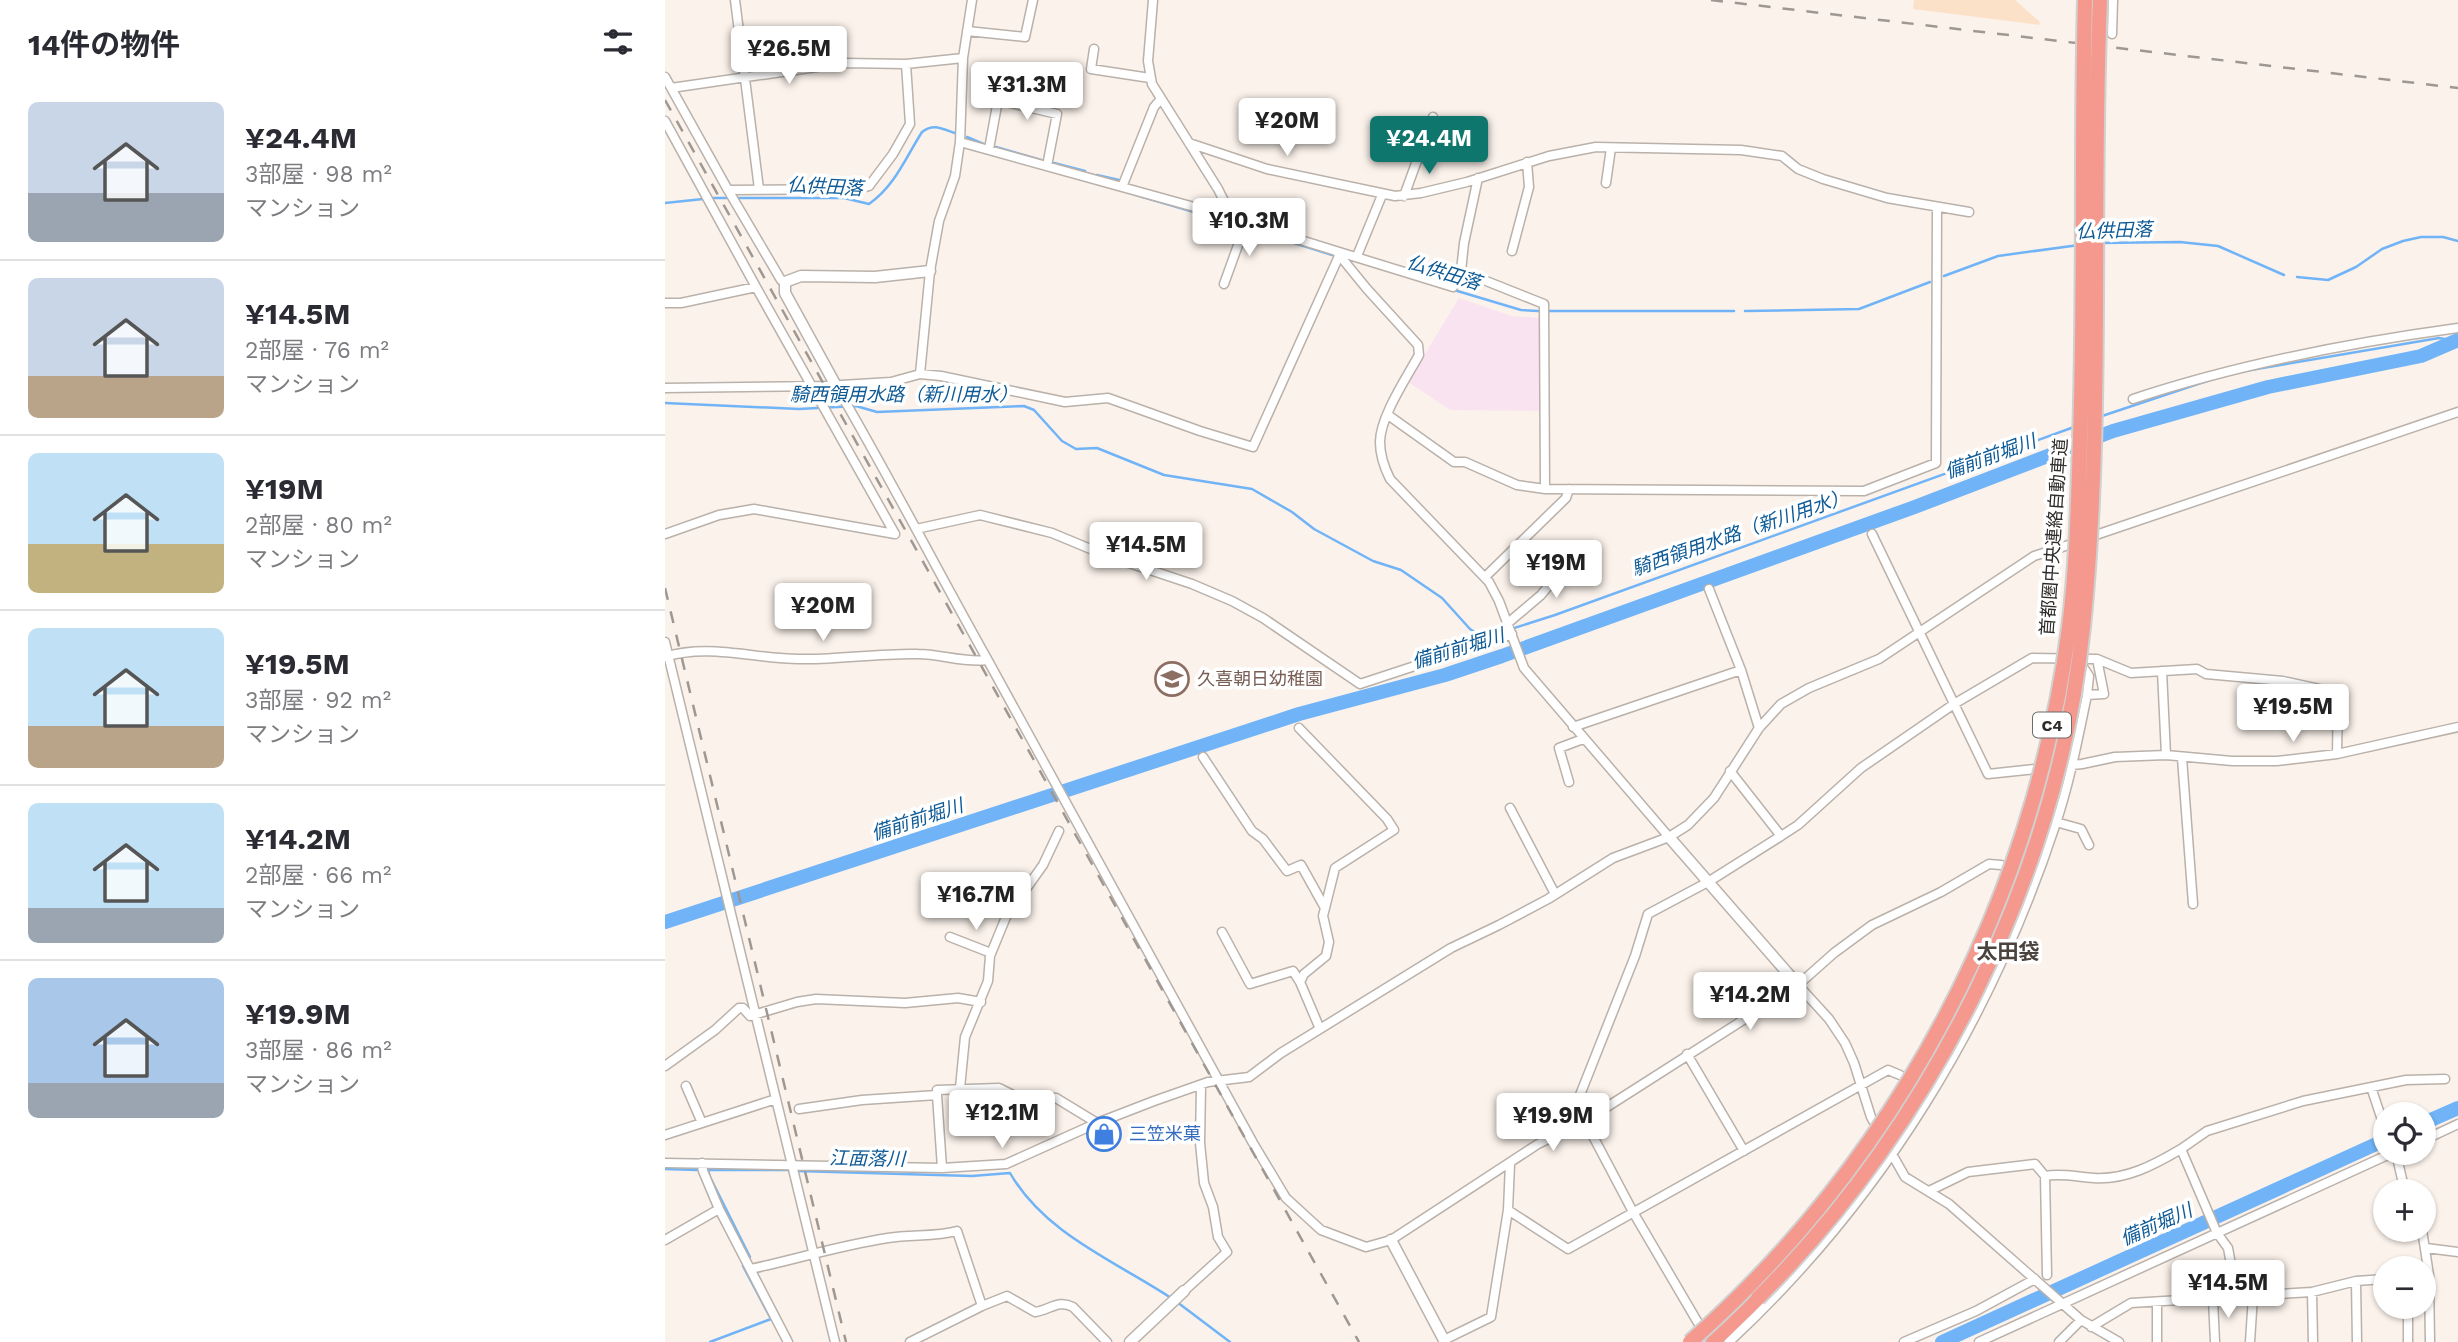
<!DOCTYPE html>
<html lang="ja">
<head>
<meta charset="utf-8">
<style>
  :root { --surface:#fff; --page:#f2f2f3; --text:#2b2b33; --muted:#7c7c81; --line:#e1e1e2; --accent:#0f766e }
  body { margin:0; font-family:"Work Sans","Noto Sans JP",sans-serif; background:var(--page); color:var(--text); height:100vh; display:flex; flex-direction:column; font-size:26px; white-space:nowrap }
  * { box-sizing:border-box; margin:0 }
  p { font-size:23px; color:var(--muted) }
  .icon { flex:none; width:38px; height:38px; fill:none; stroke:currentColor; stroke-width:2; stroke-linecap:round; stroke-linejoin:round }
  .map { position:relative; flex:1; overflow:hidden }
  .side { display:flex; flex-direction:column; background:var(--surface); width:665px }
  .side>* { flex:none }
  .fabs { position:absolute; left:1708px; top:1102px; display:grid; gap:14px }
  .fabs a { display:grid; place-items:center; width:63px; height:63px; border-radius:50%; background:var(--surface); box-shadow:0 2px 5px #0004; font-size:35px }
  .price { position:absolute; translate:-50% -60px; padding:0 16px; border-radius:7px; background:#fff; color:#222; font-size:23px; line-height:46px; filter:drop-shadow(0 2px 4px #0008) }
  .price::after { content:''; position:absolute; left:50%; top:42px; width:21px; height:16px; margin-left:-10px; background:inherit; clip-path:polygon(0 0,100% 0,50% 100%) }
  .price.on { background:var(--accent); color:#fff }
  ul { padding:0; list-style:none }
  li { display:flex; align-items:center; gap:21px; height:175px; padding:0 28px }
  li+li { border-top:2px solid var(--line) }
  li span { display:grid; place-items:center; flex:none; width:196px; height:140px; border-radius:10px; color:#555 }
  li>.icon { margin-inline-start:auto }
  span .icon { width:84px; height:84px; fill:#fffc; stroke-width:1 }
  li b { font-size:30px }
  h2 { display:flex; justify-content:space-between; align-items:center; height:84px; padding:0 28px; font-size:30px }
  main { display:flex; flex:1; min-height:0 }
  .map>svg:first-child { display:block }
  .industrial { fill:#f9e3f0 }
  .green { fill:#fce1c9 }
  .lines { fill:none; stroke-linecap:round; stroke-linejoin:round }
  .stream { stroke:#70b4f7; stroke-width:2.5 }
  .river { stroke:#70b4f7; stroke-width:14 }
  .minor-casing { stroke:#b9b1aa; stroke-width:11 }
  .tertiary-casing { stroke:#b9b1aa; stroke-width:13 }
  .motorway-casing { stroke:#d1d0d0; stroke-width:18 }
  .minor { stroke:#fff; stroke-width:8 }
  .tertiary { stroke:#fff; stroke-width:10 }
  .motorway { stroke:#f5988d; stroke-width:14 }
  .rail { stroke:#9e9792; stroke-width:2.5; stroke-dasharray:12 12; stroke-linecap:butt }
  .motorway-bridge-casing { stroke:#d1d0d0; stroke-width:18; stroke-linecap:butt }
  .motorway-bridge { stroke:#f5988d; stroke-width:14 }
  .labels { text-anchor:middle; stroke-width:7; stroke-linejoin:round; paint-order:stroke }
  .shield { fill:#fff; stroke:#6d6b68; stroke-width:2 }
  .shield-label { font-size:16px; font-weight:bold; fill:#2e2b28 }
  .street-label { font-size:18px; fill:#2e2b28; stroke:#fff }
  .education-label { font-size:18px; fill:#785e54; stroke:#fff; text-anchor:start }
  .shop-label { font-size:18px; fill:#366cbe; stroke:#fff; text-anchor:start }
  .water-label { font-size:19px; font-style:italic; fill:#0d5a96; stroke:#fff }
  .quarter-label { font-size:21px; font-weight:bold; fill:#4a433e; stroke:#fff }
</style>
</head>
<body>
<main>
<section class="side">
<h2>14件の物件<svg class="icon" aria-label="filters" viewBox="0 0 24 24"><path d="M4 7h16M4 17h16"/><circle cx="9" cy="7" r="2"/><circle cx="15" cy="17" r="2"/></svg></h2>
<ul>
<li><span style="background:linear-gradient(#c9d6e8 65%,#9aa5b1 0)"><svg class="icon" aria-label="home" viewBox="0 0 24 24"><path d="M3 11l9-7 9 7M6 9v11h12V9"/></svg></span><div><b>¥24.4M</b><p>3部屋 · 98 m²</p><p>マンション</p></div></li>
<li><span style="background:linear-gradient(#c9d6e8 70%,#b9a48a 0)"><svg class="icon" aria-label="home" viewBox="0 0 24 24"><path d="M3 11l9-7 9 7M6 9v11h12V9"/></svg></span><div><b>¥14.5M</b><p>2部屋 · 76 m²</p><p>マンション</p></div></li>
<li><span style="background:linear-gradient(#bfe0f5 65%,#c2b280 0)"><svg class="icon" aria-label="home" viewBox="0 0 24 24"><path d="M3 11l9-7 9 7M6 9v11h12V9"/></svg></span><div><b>¥19M</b><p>2部屋 · 80 m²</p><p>マンション</p></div></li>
<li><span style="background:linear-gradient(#bfe0f5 70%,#b9a48a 0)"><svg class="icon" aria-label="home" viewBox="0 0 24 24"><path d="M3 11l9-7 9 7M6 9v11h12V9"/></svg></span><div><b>¥19.5M</b><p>3部屋 · 92 m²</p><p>マンション</p></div></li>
<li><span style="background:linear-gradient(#bfe0f5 75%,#9aa5b1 0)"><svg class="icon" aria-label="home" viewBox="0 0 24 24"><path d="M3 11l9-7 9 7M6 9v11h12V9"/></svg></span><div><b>¥14.2M</b><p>2部屋 · 66 m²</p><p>マンション</p></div></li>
<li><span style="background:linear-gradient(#a9c7e8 75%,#9aa5b1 0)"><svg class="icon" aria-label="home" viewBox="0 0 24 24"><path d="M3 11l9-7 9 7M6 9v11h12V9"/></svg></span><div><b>¥19.9M</b><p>3部屋 · 86 m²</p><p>マンション</p></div></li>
</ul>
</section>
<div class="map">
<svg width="1793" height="1342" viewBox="0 0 1793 1342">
  <rect width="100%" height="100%" fill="#fbf2eb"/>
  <path class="industrial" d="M794 298 847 316 875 318V411L785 410 743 382Z"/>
  <path class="green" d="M1249 0H1350L1375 22 1374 25 1248 9Z"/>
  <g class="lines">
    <path class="stream" d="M302 137 321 145
      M331 147 376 160
      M389 163 420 171
      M432 175 454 180
      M471 195 573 225
      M45 198H63
      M73 198H179L204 204C230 186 241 157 257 132 269 123 277 129 290 133
      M0 203 38 199
      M585 229 667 255
      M1435 243 1515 242 1553 246 1619 275
      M1279 276 1333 256 1414 245
      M1632 277 1663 280 1691 267 1717 249 1738 241 1756 237H1778L1793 241
      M789 290 856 310 873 311
      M885 311H1069
      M1080 311 1194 309 1265 282
      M1574 372 1774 338 1790 341
      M0 403 134 409 191 406 212 412 359 406 369 410 397 441 411 449 432 448 499 475 587 489 627 512 649 529 708 561 736 570 777 598 805 629 818 638 890 615 1409 427
      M1434 417 1551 378
      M0 1169 32 1170
      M132 1171 307 1176 345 1173C380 1234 450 1261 506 1298
      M85 1257 45 1177 43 1170H125
      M512 1302 565 1342
      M45 1342 106 1319 78 1266"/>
    <path class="river" d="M0 922 634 714 780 675 837 656 1247 508 1448 431 1603 387 1756 356 1793 340
      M1759 1123 1793 1108
      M1277 1342 1720 1140"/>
    <g class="minor-casing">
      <path id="minor" d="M70 0 94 189
        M488 0 483 61 487 84 553 189 565 213 569 218 581 223 671 251 702 289 753 345 754 355C742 377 715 417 715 442 715 456 719 467 725 479L824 582 834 601 859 668 1004 837
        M302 31 360 37 368 0
        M1447 34 1448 0
        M429 49 426 69 485 78
        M0 77 63 190 193 189 204 186 228 154 245 124 241 64
        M6 88 179 63 241 64 298 58
        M0 121 91 287
        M295 142 457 187 489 107 495 100
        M524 143 602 169 730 196 756 193 802 182 884 156 931 147 1076 150 1117 156 1133 169 1158 179 1222 198 1304 212
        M324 149 333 100 392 114 382 166
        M941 183 946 148
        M457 187 569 218
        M63 190 116 280 120 282
        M739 196 768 117
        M671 251 788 287 796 271 799 243 813 178
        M847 251 864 187 862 162
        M692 256 717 195
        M559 284 581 223
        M0 303H16L91 287 230 534
        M255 374 265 271 274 221 290 176 295 142 298 58 307 0
        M170 384C223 474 270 566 321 657 411 818 500 980 588 1143L621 1198 656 1230 701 1247 726 1240 873 1144 920 1121 1133 985 1169 953 1207 925 1276 892 1324 864 1336 865
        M0 388 160 386 226 382 255 374 276 376 400 402 443 398 535 431 588 447 674 256
        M1468 399C1573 364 1683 343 1793 328
        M723 415 789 462H800L852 485 880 489 879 304 796 271
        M880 489 1199 491 1271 463 1272 208
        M251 529 315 515 387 533 440 555 527 584 567 601 598 618 695 684 847 634
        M0 534 54 515 89 509 230 534
        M1207 534 1323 774 1417 764 1450 757 1501 755 1567 761H1612L1672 754 1793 727
        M1425 537 1793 412
        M820 577 901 498 904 489
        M1044 589 1076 670 1094 728
        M843 623 876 595 912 551
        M0 642 170 1342
        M0 657C43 643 90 659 134 659 173 660 213 653 253 654 276 654 298 663 322 660
        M1414 661 1424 676 1422 695 1439 694 1432 659
        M1497 671 1501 755
        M908 727 1076 670
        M634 728 722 819 729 830 670 868 658 916 664 942 661 956 639 974 635 982 655 1029
        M538 757 587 831 598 839 622 871 636 865 660 908
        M1517 758 1528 904
        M904 782 894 748 918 739
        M845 808 890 894
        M1391 822 1416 829 1424 845
        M1116 836 1133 825 1196 768 1289 704 1367 658 1432 659 1466 673 1532 669 1541 674 1618 681 1673 693 1672 754
        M557 932 585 984 628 971 635 982
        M285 937 326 953
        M1133 985 1164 1019 1180 1043 1189 1063 1206 1117 1240 1177 1284 1204 1416 1320 1454 1342
        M1022 1054 1079 1151
        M0 1066 50 1030 74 1008H78L85 1016 132 1002 151 999 240 1003 293 998 316 1002
        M21 1086 37 1123
        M1706 1087 1720 1129
        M295 1088 300 1037 323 981 325 956 341 917 378 865 394 831
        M272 1095 277 1168
        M134 1109 197 1100 272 1095V1090L334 1088 350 1096 391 1098 432 1123
        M0 1135 111 1099
        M1759 1140 1793 1124
        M1516 1149 1542 1131 1638 1101 1741 1080 1780 1079
        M1731 1153 1740 1192
        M0 1163 277 1168 341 1164 432 1123 489 1101 543 1082 584 1077 616 1053 786 948 834 925 883 899 948 858 1004 837 1023 825 1049 798 1094 728 1116 704 1144 688 1214 659 1369 556 1413 542
        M37 1163 38 1171 54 1209 123 1342
        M1380 1176C1397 1173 1412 1177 1429 1178 1461 1180 1489 1165 1516 1149L1552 1233 1563 1248 1572 1297
        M1264 1191 1303 1172 1370 1164 1380 1176 1382 1275
        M843 1210 903 1249 1223 1070 1235 1075
        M1757 1230 1764 1275 1765 1342
        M0 1240 54 1209
        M1761 1248 1793 1252
        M86 1269C131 1259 177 1245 223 1238 246 1234 270 1237 292 1231L317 1306
        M1691 1281 1692 1342
        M519 1291 562 1252 553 1237 548 1207 539 1183 535 1143 536 1086
        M1647 1292 1648 1342
        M1548 1299 1550 1342
        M1492 1302V1342
        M1743 1307V1342
        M1426 1327 1466 1303 1647 1292 1691 1281 1720 1279
        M1039 1333 968 1212 920 1121 915 1095 970 956 983 914 1043 882 1116 836 1065 771
        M779 1340 826 1317 843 1210 845 1164
        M245 1342 317 1306 342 1296 370 1312C385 1310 393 1299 408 1307L442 1342
        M1064 1342C1217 1200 1326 1021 1391 823 1405 781 1413 738 1422 695
        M1239 1342 1311 1311 1370 1279
        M1314 1342 1727 1153
        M1394 1342 1416 1320
        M1585 1342 1588 1296"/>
    </g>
    <g class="tertiary-casing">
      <path id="tertiary" d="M170 384 120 293V282L136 276 210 277 265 271
        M1004 837 1133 985
        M726 1240 780 1342
        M465 1342 519 1291"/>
    </g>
    <g class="motorway-casing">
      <path id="motorway" d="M1048 1342 1093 1298"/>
    </g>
    <use href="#minor" class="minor"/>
    <use href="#tertiary" class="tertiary"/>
    <use href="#motorway" class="motorway"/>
    <path class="rail" d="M1046 0 1793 88
      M0 100 694 1342
      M0 588 181 1342"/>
    <g class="motorway-bridge-casing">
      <path id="motorway-bridge" d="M1093 1298C1268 1124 1393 873 1418 627 1439 419 1426 209 1435 0
        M1025 1342C1233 1158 1368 903 1404 628 1412 565 1413 502 1415 439 1420 292 1416 146 1420 0"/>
    </g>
    <use href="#motorway-bridge" class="motorway-bridge"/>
  </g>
  <defs>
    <g id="school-ring" transform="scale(1.75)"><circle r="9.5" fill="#fff" stroke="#8d6e63" stroke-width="1.5"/><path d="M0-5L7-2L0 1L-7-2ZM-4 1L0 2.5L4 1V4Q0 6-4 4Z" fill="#8d6e63"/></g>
    <g id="shop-ring" transform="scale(1.75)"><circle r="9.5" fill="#fff" stroke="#3f7fe0" stroke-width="1.5"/><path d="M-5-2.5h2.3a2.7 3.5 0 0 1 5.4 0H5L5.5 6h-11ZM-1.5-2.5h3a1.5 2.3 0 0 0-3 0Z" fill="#3f7fe0"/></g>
  </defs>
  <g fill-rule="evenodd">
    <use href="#school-ring" x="507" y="679"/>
    <use href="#shop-ring" x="439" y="1134"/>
  </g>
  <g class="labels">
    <rect class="shield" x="1368" y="712.5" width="38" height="25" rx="5"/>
    <g class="shield-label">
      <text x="1387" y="731">C4</text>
    </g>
    <g class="street-label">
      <text transform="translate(1389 537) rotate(-86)" y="6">首都圏中央連絡自動車道</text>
    </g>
    <g class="education-label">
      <text x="532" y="685">久喜朝日幼稚園</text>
    </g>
    <g class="shop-label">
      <text x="464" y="1140">三笠米菓</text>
    </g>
    <g class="water-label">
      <text transform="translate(160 186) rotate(3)" y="7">仏供田落</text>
      <text transform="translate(1449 230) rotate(-2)" y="7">仏供田落</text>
      <text transform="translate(779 272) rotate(17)" y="7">仏供田落</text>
      <text x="239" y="401">騎西領用水路（新川用水）</text>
      <text transform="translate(1325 456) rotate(-20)" y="7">備前前堀川</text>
      <text transform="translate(1075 532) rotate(-19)" y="7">騎西領用水路（新川用水）</text>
      <text transform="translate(793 648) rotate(-17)" y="7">備前前堀川</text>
      <text transform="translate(252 819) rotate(-18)" y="7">備前前堀川</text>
      <text transform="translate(202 1158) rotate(1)" y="7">江面落川</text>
      <text transform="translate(1491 1224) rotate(-24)" y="7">備前堀川</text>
    </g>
    <g class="quarter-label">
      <text x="1343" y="959">太田袋</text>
    </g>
  </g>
</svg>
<div class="fabs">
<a><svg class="icon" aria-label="locate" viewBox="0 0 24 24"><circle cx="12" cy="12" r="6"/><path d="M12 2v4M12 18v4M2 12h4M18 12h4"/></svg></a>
<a>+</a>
<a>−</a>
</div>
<b class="price" style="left:124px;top:86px">¥26.5M</b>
<b class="price" style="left:362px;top:122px">¥31.3M</b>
<b class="price" style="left:622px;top:158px">¥20M</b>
<b class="price on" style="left:764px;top:176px">¥24.4M</b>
<b class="price" style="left:584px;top:258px">¥10.3M</b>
<b class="price" style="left:481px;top:582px">¥14.5M</b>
<b class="price" style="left:891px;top:600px">¥19M</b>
<b class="price" style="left:158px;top:643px">¥20M</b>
<b class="price" style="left:1628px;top:744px">¥19.5M</b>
<b class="price" style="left:311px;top:932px">¥16.7M</b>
<b class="price" style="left:1085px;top:1032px">¥14.2M</b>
<b class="price" style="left:337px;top:1150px">¥12.1M</b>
<b class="price" style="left:888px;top:1153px">¥19.9M</b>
<b class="price" style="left:1563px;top:1320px">¥14.5M</b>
</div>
</main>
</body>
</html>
